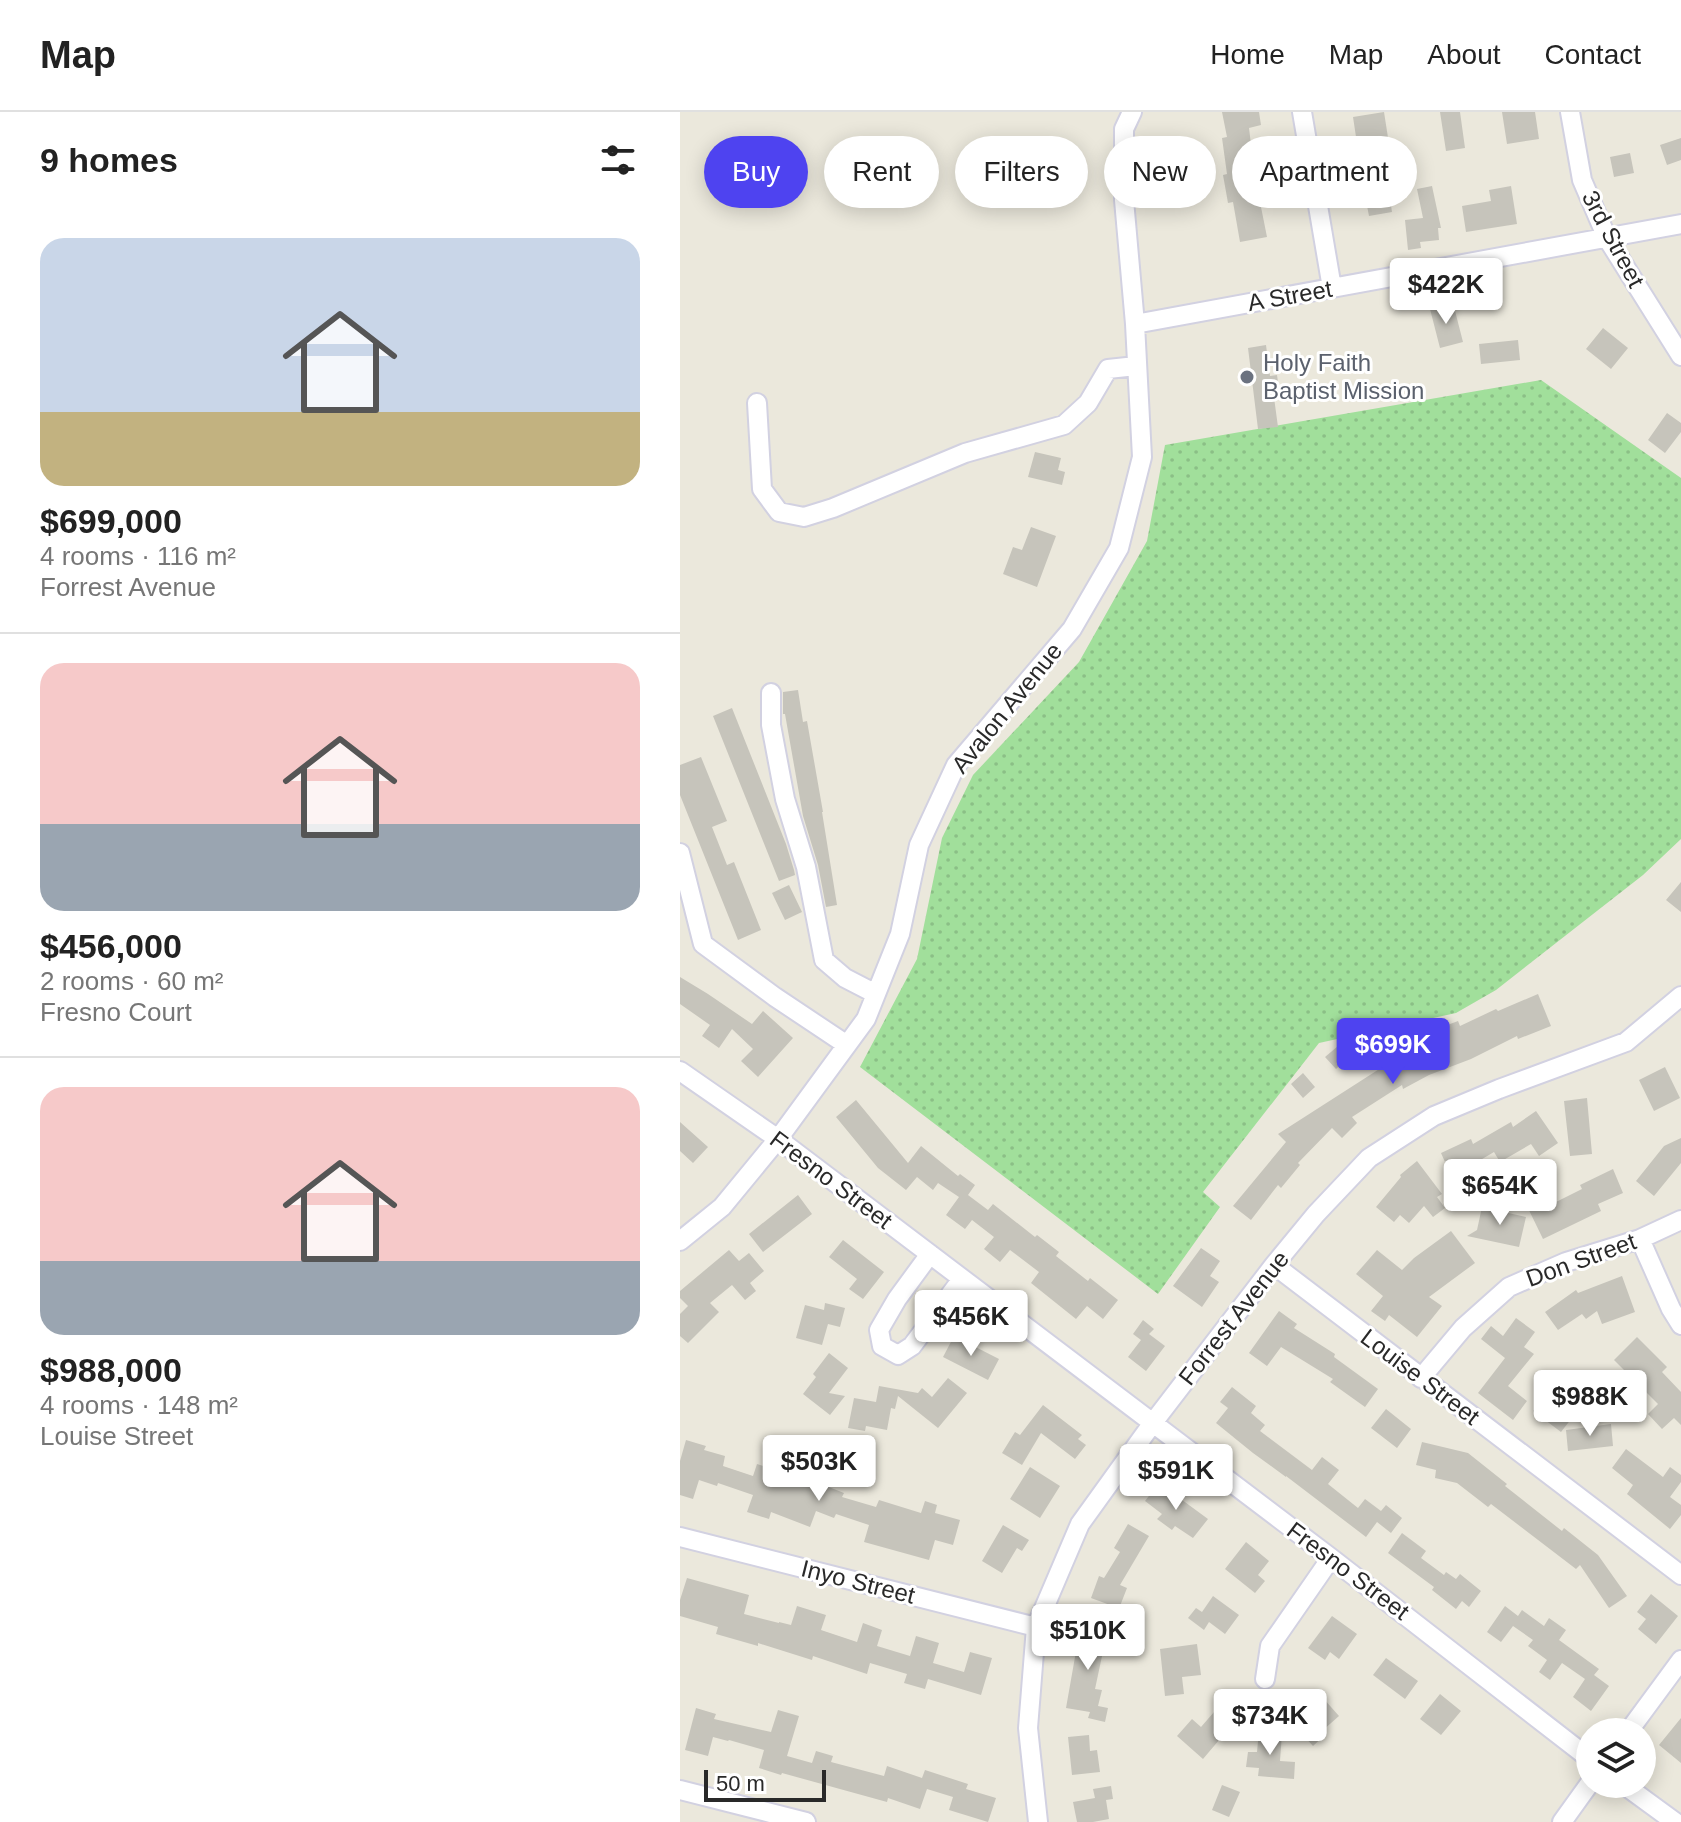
<!DOCTYPE html>
<html lang="en">
<head>
<meta charset="utf-8">
<style>
  :root { --surface:#fff; --page:#f2f2f2; --text:#222; --muted:#767676; --line:#e0e0e0; --accent:#4e43f0 }
  body { margin:0; font-family:Arial,sans-serif; background:var(--page); color:var(--text); height:100vh; display:flex; flex-direction:column; font-size:30px; white-space:nowrap }
  * { box-sizing:border-box; margin:0 }
  p { font-size:26px; color:var(--muted) }
  .icon { flex:none; width:44px; height:44px; fill:none; stroke:currentColor; stroke-width:2; stroke-linecap:round; stroke-linejoin:round }
  .map { position:relative; flex:1; overflow:hidden }
  .drawer { display:flex; flex-direction:column; background:var(--surface); width:680px }
  .drawer>* { flex:none }
  .banner { position:absolute; left:24px; top:24px; width:760px; height:72px; display:flex; gap:16px }
  .fabs { position:absolute; left:896px; top:1606px; display:grid; gap:16px }
  .fabs a { display:grid; place-items:center; width:80px; height:80px; border-radius:50%; background:var(--surface); box-shadow:0 4px 20px #0003; font-size:40px }
  .scale { position:absolute; left:24px; bottom:20px; width:122px; box-sizing:border-box; padding-left:8px; border:4px solid #292929; border-top:0; font-size:22px; line-height:28px; white-space:nowrap; color:#292929; -webkit-text-stroke:6px #fff; paint-order:stroke }
  .price { position:absolute; translate:-50% -68px; padding:0 18px; border-radius:8px; background:#fff; color:#222; font-size:26px; line-height:52px; filter:drop-shadow(0 2px 4px #0008) }
  .price::after { content:''; position:absolute; left:50%; top:48px; width:24px; height:18px; margin-left:-12px; background:inherit; clip-path:polygon(0 0,100% 0,50% 100%) }
  .price.on { background:var(--accent); color:#fff }
  ul { padding:0; list-style:none }
  li { display:grid; align-content:center; gap:16px; height:424px; padding:0 40px }
  li+li { border-top:2px solid var(--line) }
  li span { display:grid; place-items:center; height:248px; border-radius:24px; color:#555 }
  li>.icon { margin-inline-start:auto }
  span .icon { width:144px; height:144px; fill:#fffc; stroke-width:1 }
  li b { font-size:34px }
  h2 { display:flex; justify-content:space-between; align-items:center; height:96px; padding:0 40px; font-size:34px }
  .chip { padding:0 28px; border-radius:36px; background:var(--surface); box-shadow:0 4px 20px #0003; font-size:28px; line-height:72px }
  .chip.on { background:var(--accent); color:#fff }
  header { display:flex; align-items:center; gap:48px; box-sizing:border-box; height:112px; padding:0 40px; background:var(--surface); border-bottom:2px solid var(--line) }
  header strong { font-size:38px }
  nav { display:flex; gap:44px; margin-inline-start:auto; font-size:28px }
  main { display:flex; flex:1; min-height:0 }
  .map>svg:first-child { display:block }
  .grass { fill:url(#grass-dots) }
  .building { fill:#c6c4bb }
  .lines { fill:none; stroke-linecap:round; stroke-linejoin:round }
  .minor-casing { stroke:#d2d1e1; stroke-width:22 }
  .minor { stroke:#fff; stroke-width:18 }
  .worship-dot { fill:#6b7280; stroke:#fff; stroke-width:3 }
  .labels { text-anchor:middle; stroke-width:6; stroke-linejoin:round; paint-order:stroke }
  .street-label { font-size:24px; fill:#292929; stroke:#fff }
  .worship-label { font-size:24px; fill:#5b616d; stroke:#fff; text-anchor:start }
</style>
</head>
<body>
<header>
<strong>Map</strong>
<nav><a>Home</a><a>Map</a><a>About</a><a>Contact</a></nav>
</header>
<main>
<section class="drawer">
<h2>9 homes<svg class="icon" aria-label="filters" viewBox="0 0 24 24"><path d="M4 7h16M4 17h16"/><circle cx="9" cy="7" r="2"/><circle cx="15" cy="17" r="2"/></svg></h2>
<ul>
<li><span style="background:linear-gradient(#c9d6e8 70%,#c2b280 0)"><svg class="icon" aria-label="home" viewBox="0 0 24 24"><path d="M3 11l9-7 9 7M6 9v11h12V9"/></svg></span><div><b>$699,000</b><p>4 rooms · 116 m²</p><p>Forrest Avenue</p></div></li>
<li><span style="background:linear-gradient(#f6c9c9 65%,#9aa5b1 0)"><svg class="icon" aria-label="home" viewBox="0 0 24 24"><path d="M3 11l9-7 9 7M6 9v11h12V9"/></svg></span><div><b>$456,000</b><p>2 rooms · 60 m²</p><p>Fresno Court</p></div></li>
<li><span style="background:linear-gradient(#f6c9c9 70%,#9aa5b1 0)"><svg class="icon" aria-label="home" viewBox="0 0 24 24"><path d="M3 11l9-7 9 7M6 9v11h12V9"/></svg></span><div><b>$988,000</b><p>4 rooms · 148 m²</p><p>Louise Street</p></div></li>
</ul>
</section>
<div class="map">
<svg width="1001" height="1710" viewBox="0 0 1001 1710">
  <defs>
    <pattern id="grass-dots" width="8" height="8" patternUnits="userSpaceOnUse" patternTransform="scale(2)"><rect width="8" height="8" fill="#a1df9b"/><path d="M2 2h.1M6 6h.1" fill="none" stroke="#8bbf86" stroke-width="1.8" stroke-linecap="round"/></pattern>
  </defs>
  <rect width="100%" height="100%" fill="#ebe8dc"/>
  <path class="grass" d="M861 268 1001 366V727L963 763 816 878 776 901 639 931 523 1080 540 1095 478 1182 180 955 237 847 262 726 293 663 399 550 467 429 485 333Z"/>
  <path class="building" d="M542 0H579L581 13 569 16 572 41 586 39 594 83 579 85 587 125 560 130 553 90 548 91 543 63 547 62 542 26 547 25Z
    M704 0 709 32 719 31 724 63 707 66 712 100 689 104 676 38H678L673 5Z
    M760 0H780L785 36 766 39Z
    M822 0H855L859 27 827 32Z
    M1001 26V48L987 53 980 33Z
    M950 41 954 61 934 65 930 45Z
    M752 74 761 116H758L759 128 740 130 741 136 728 138 725 108 743 106 737 77Z
    M831 74 837 112 786 120 782 94 811 89 809 78Z
    M773 191 783 230 760 236 750 197Z
    M923 216 948 236 931 257 906 237Z
    M838 228 840 248 801 252 799 232Z
    M586 233 590 264 597 263 599 277 593 278 598 315 578 317 568 236Z
    M987 301 1001 311V320L985 341 968 328Z
    M355 340 381 346 378 358 385 360 382 373 348 365Z
    M351 415 376 424 357 475 323 462 333 435 342 438Z
    M118 578 123 610 127 609 143 700H142L157 793 146 795 138 753 123 704 105 602H103V580Z
    M52 596 106 732 114 758 115 763 99 769 33 604Z
    M21 645 47 709 32 715 47 753 54 750 81 818 58 828 0 683V653Z
    M1001 770V800L986 788Z
    M109 773 122 800 105 808 92 781Z
    M0 865 28 882 72 912 83 899 113 926 78 965 61 949 73 937 52 917 39 936 22 924 30 913 0 892Z
    M858 882 871 914 838 927 837 924 791 947 749 963 723 977 722 973 672 1005 677 1011 662 1026 652 1016 618 1051 620 1053 601 1076 598 1073 571 1108 553 1094 606 1030 598 1022 704 954 709 963 737 947 719 920 734 911 741 923 778 909 780 914 816 897 818 899Z
    M658 934 668 946 656 957 645 945Z
    M985 955 1000 986 974 999 959 968Z
    M623 961 635 975 623 986 611 972Z
    M907 986 912 1042 890 1044 884 989Z
    M176 988 228 1051 241 1034 278 1064 280 1062 295 1073 288 1083 308 1098 313 1092 355 1125 357 1123 379 1140 376 1144 408 1169 410 1166 438 1188 423 1207 407 1194 396 1207 351 1171 359 1160 330 1138 320 1150 304 1137 314 1125 292 1108 285 1117 266 1103 279 1085 258 1071 253 1078 237 1065 226 1078 198 1056 156 1005Z
    M856 999 878 1031 859 1044 851 1032 820 1050 814 1040 792 1053 795 1058 773 1068 761 1041 791 1027 793 1032 831 1010 833 1015Z
    M0 1010 28 1035 13 1051 0 1039Z
    M1001 1026V1051L974 1084 956 1069 984 1034Z
    M737 1049 762 1082 757 1085 765 1096 753 1105 744 1094 729 1111 720 1103 714 1110 696 1095 721 1065 720 1063Z
    M933 1057 943 1081 918 1092 921 1099 863 1127 845 1090 860 1083 866 1095 902 1077 900 1073Z
    M118 1083 132 1102 83 1140 69 1122Z
    M802 1095 846 1105 839 1135 787 1124 797 1118Z
    M771 1119 795 1151 749 1185 762 1194 737 1225 709 1203 705 1209 691 1199 703 1184 676 1162 697 1138 722 1158 734 1146Z
    M163 1128 204 1160 183 1187 169 1177 177 1167 149 1145Z
    M521 1136 540 1149 530 1164 539 1170 522 1195 493 1174Z
    M49 1138 59 1149 69 1141 84 1159 70 1171 76 1179 65 1188 52 1173 30 1191 39 1200 8 1231 0 1224V1202L8 1194 0 1186V1179Z
    M942 1164 955 1200 922 1212 917 1199 906 1207 902 1202 878 1218 865 1200 896 1178 898 1181Z
    M145 1191 165 1196 160 1215 148 1212 142 1233 116 1226 125 1193 144 1198Z
    M599 1199 617 1212 614 1216 655 1242 654 1245 698 1277 685 1295 650 1270 653 1267 601 1235 587 1254 569 1241Z
    M836 1206 855 1220 844 1235 854 1242 828 1274 847 1289 833 1308 798 1281 825 1246 801 1227 811 1214 823 1224Z
    M463 1208 474 1217 469 1222 485 1234 466 1259 448 1245 461 1228 453 1222Z
    M274 1224 319 1247 308 1268 263 1245Z
    M957 1225 987 1255 982 1260 1001 1280V1313L994 1306 982 1317 968 1302 978 1292 934 1248Z
    M149 1241 168 1256 149 1281 165 1284 150 1303 123 1282 136 1265 133 1262Z
    M268 1266 287 1281 258 1316 218 1284 215 1297 211 1296 207 1318 186 1314 185 1319 168 1316 174 1286 196 1290 199 1274 238 1281 242 1276 252 1285Z
    M552 1275 576 1294 571 1301 585 1313 580 1319 632 1358 642 1345 659 1358 648 1372 678 1396 685 1387 701 1399 706 1393 722 1406 711 1421 697 1410 686 1425 606 1364V1365L573 1341 536 1311 548 1296 540 1290Z
    M867 1281 895 1302 881 1320 853 1299Z
    M363 1293 402 1323 398 1327 406 1333 395 1347 361 1321 342 1353 322 1341 335 1320 340 1323Z
    M706 1297 731 1317 717 1336 691 1316Z
    M931 1312 933 1334 888 1339 886 1318Z
    M6 1328 26 1334 24 1338 45 1344 43 1354 73 1364 77 1352 125 1368 126 1366 164 1381 162 1385 196 1395 199 1388 241 1401 245 1389 257 1393 255 1401 280 1408 273 1433 255 1428 249 1448 184 1430 189 1413 156 1402 154 1406 136 1399 130 1415 91 1400 89 1407 67 1400 73 1383 38 1371 37 1374 19 1368 13 1387 0 1383V1349Z
    M742 1330 788 1341 827 1372 825 1374 882 1419 884 1416 918 1443 947 1484 929 1496 900 1453 896 1457 811 1392 808 1395 777 1371 755 1366 756 1358 736 1353Z
    M946 1337 983 1365 990 1355 1001 1363V1370L990 1385 1001 1393V1403L990 1417 947 1382 953 1373 932 1356Z
    M350 1355 380 1374 360 1406 330 1387Z
    M479 1371 528 1407 513 1426 495 1414 492 1418 477 1407 482 1402 465 1389Z
    M448 1412 469 1424 440 1473 447 1476 440 1494 446 1496 441 1509 426 1503 430 1493 411 1486 419 1464 424 1466 440 1440 434 1436Z
    M323 1413 349 1428 342 1439 337 1436 322 1461 302 1449Z
    M722 1421 746 1439 741 1446 764 1463 766 1460 776 1467 780 1462 801 1479 789 1495 782 1489 776 1497 752 1478 754 1475 708 1441Z
    M566 1430 589 1449 578 1463 585 1469 575 1481 545 1457Z
    M7 1466 69 1483 64 1502 99 1511V1510L111 1513 117 1494 146 1503 141 1518 177 1530 183 1511 202 1518 197 1534 230 1544 236 1524 259 1531 253 1551 284 1560 290 1540 312 1546 301 1583 248 1567 245 1577 224 1571 227 1562 190 1551 187 1562 133 1544 132 1548 78 1531V1534L36 1522 38 1515 0 1504V1488Z
    M971 1482 998 1504 976 1532 958 1517 966 1507 957 1500Z
    M533 1484 559 1503 545 1522 529 1510 524 1518 508 1506 516 1496 522 1500Z
    M825 1494 838 1504 842 1498 864 1514 869 1506 886 1518 879 1528 919 1557 914 1563 929 1574 911 1599 893 1585 905 1567 882 1551 870 1568 859 1560 867 1548 848 1534 853 1528 833 1514 821 1530 807 1520Z
    M652 1504 677 1522 659 1547 650 1540 645 1548 628 1536Z
    M401 1511 428 1516 415 1577 422 1578 418 1594 428 1596 425 1610 408 1606 410 1600 386 1596Z
    M517 1532 521 1563 502 1565 504 1582 485 1584 480 1537Z
    M706 1546 738 1569 725 1587 693 1563Z
    M760 1582 781 1599 761 1623 740 1607Z
    M643 1586 659 1604 642 1619 645 1623 633 1634 613 1612Z
    M16 1596 36 1602 34 1607 91 1620 98 1598 119 1604 107 1644 132 1651 136 1639 153 1644 151 1650 204 1664 207 1654 242 1666 245 1658 288 1672 286 1677 316 1686 308 1710 269 1698 273 1685 247 1677 240 1697 208 1686 207 1690 102 1661 101 1663 79 1656 84 1638 49 1628 48 1629 33 1625 28 1644 5 1638Z
    M534 1600 551 1614 523 1647 497 1624 512 1607 521 1615Z
    M1001 1606V1651L979 1633Z
    M579 1619 602 1621 600 1649 615 1650 614 1667 578 1664 579 1656 566 1655 568 1640H577Z
    M409 1623 410 1639 417 1638 420 1660 392 1663 388 1625Z
    M542 1673 560 1680 549 1705 532 1698Z
    M431 1674 433 1687 426 1688 429 1707 413 1710H397L393 1690 415 1686 413 1677Z"/>
  <g class="lines">
    <g class="minor-casing">
      <path id="minor" d="M622 0 652 176
        M890 0 902 68 927 126 1001 244
        M455 212 1001 112
        M77 291 82 377 99 400 124 405 153 396 285 341 384 313 408 291 428 257 456 254
        M91 581V613L105 687 126 755 144 848 165 866 196 882
        M0 741 23 832 95 885 167 933
        M0 959 98 1027 651 1446 910 1647
        M960 1127 991 1197 1001 1213
        M0 1129 42 1095 98 1027 186 907 220 822 239 733 276 653 392 517 439 436 462 345 455 212 444 88V17L452 0
        M250 1142 217 1187 199 1218 202 1234 218 1243 232 1234 282 1167
        M594 1153 1001 1463
        M741 1266 783 1216 829 1175 886 1150 960 1127 1001 1108
        M0 1425 356 1515
        M585 1567 590 1534 651 1446
        M948 1620 1001 1548
        M943 1672 995 1710
        M0 1678 126 1710
        M358 1710 348 1616 356 1515 400 1412 472 1312 594 1153 636 1102 689 1046 754 1004 819 977 946 930 1001 884
        M882 1710 910 1671"/>
    </g>
    <use href="#minor" class="minor"/>
  </g>
  <circle class="worship-dot" cx="567" cy="265" r="8"/>
  <g class="labels">
    <g class="street-label">
      <text transform="translate(933 127) rotate(62)" y="8">3rd Street</text>
      <text transform="translate(610 184) rotate(-10)" y="8">A Street</text>
      <text transform="translate(327 596) rotate(-51)" y="8">Avalon Avenue</text>
      <text transform="translate(151 1068) rotate(37)" y="8">Fresno Street</text>
      <text transform="translate(901 1148) rotate(-20)" y="8">Don Street</text>
      <text transform="translate(554 1206) rotate(-52)" y="8">Forrest Avenue</text>
      <text transform="translate(740 1265) rotate(37)" y="8">Louise Street</text>
      <text transform="translate(668 1459) rotate(37)" y="8">Fresno Street</text>
      <text transform="translate(178 1470) rotate(14)" y="8">Inyo Street</text>
    </g>
    <g class="worship-label">
      <text x="583" y="259">Holy Faith<tspan x="583" dy="28">Baptist Mission</tspan></text>
    </g>
  </g>
</svg>
<div class="fabs">
<a><svg class="icon" aria-label="layers" viewBox="0 0 24 24"><path d="M12 4l9 5-9 5-9-5zM3 14l9 5 9-5"/></svg></a>
</div>
<div class="scale">50 m</div>
<b class="price" style="left:766px;top:214px">$422K</b>
<b class="price on" style="left:713px;top:974px">$699K</b>
<b class="price" style="left:820px;top:1115px">$654K</b>
<b class="price" style="left:291px;top:1246px">$456K</b>
<b class="price" style="left:910px;top:1326px">$988K</b>
<b class="price" style="left:139px;top:1391px">$503K</b>
<b class="price" style="left:496px;top:1400px">$591K</b>
<b class="price" style="left:408px;top:1560px">$510K</b>
<b class="price" style="left:590px;top:1645px">$734K</b>
<div class="banner">
<a class="chip on">Buy</a>
<a class="chip">Rent</a>
<a class="chip">Filters</a>
<a class="chip">New</a>
<a class="chip">Apartment</a>
</div>
</div>
</main>
</body>
</html>
